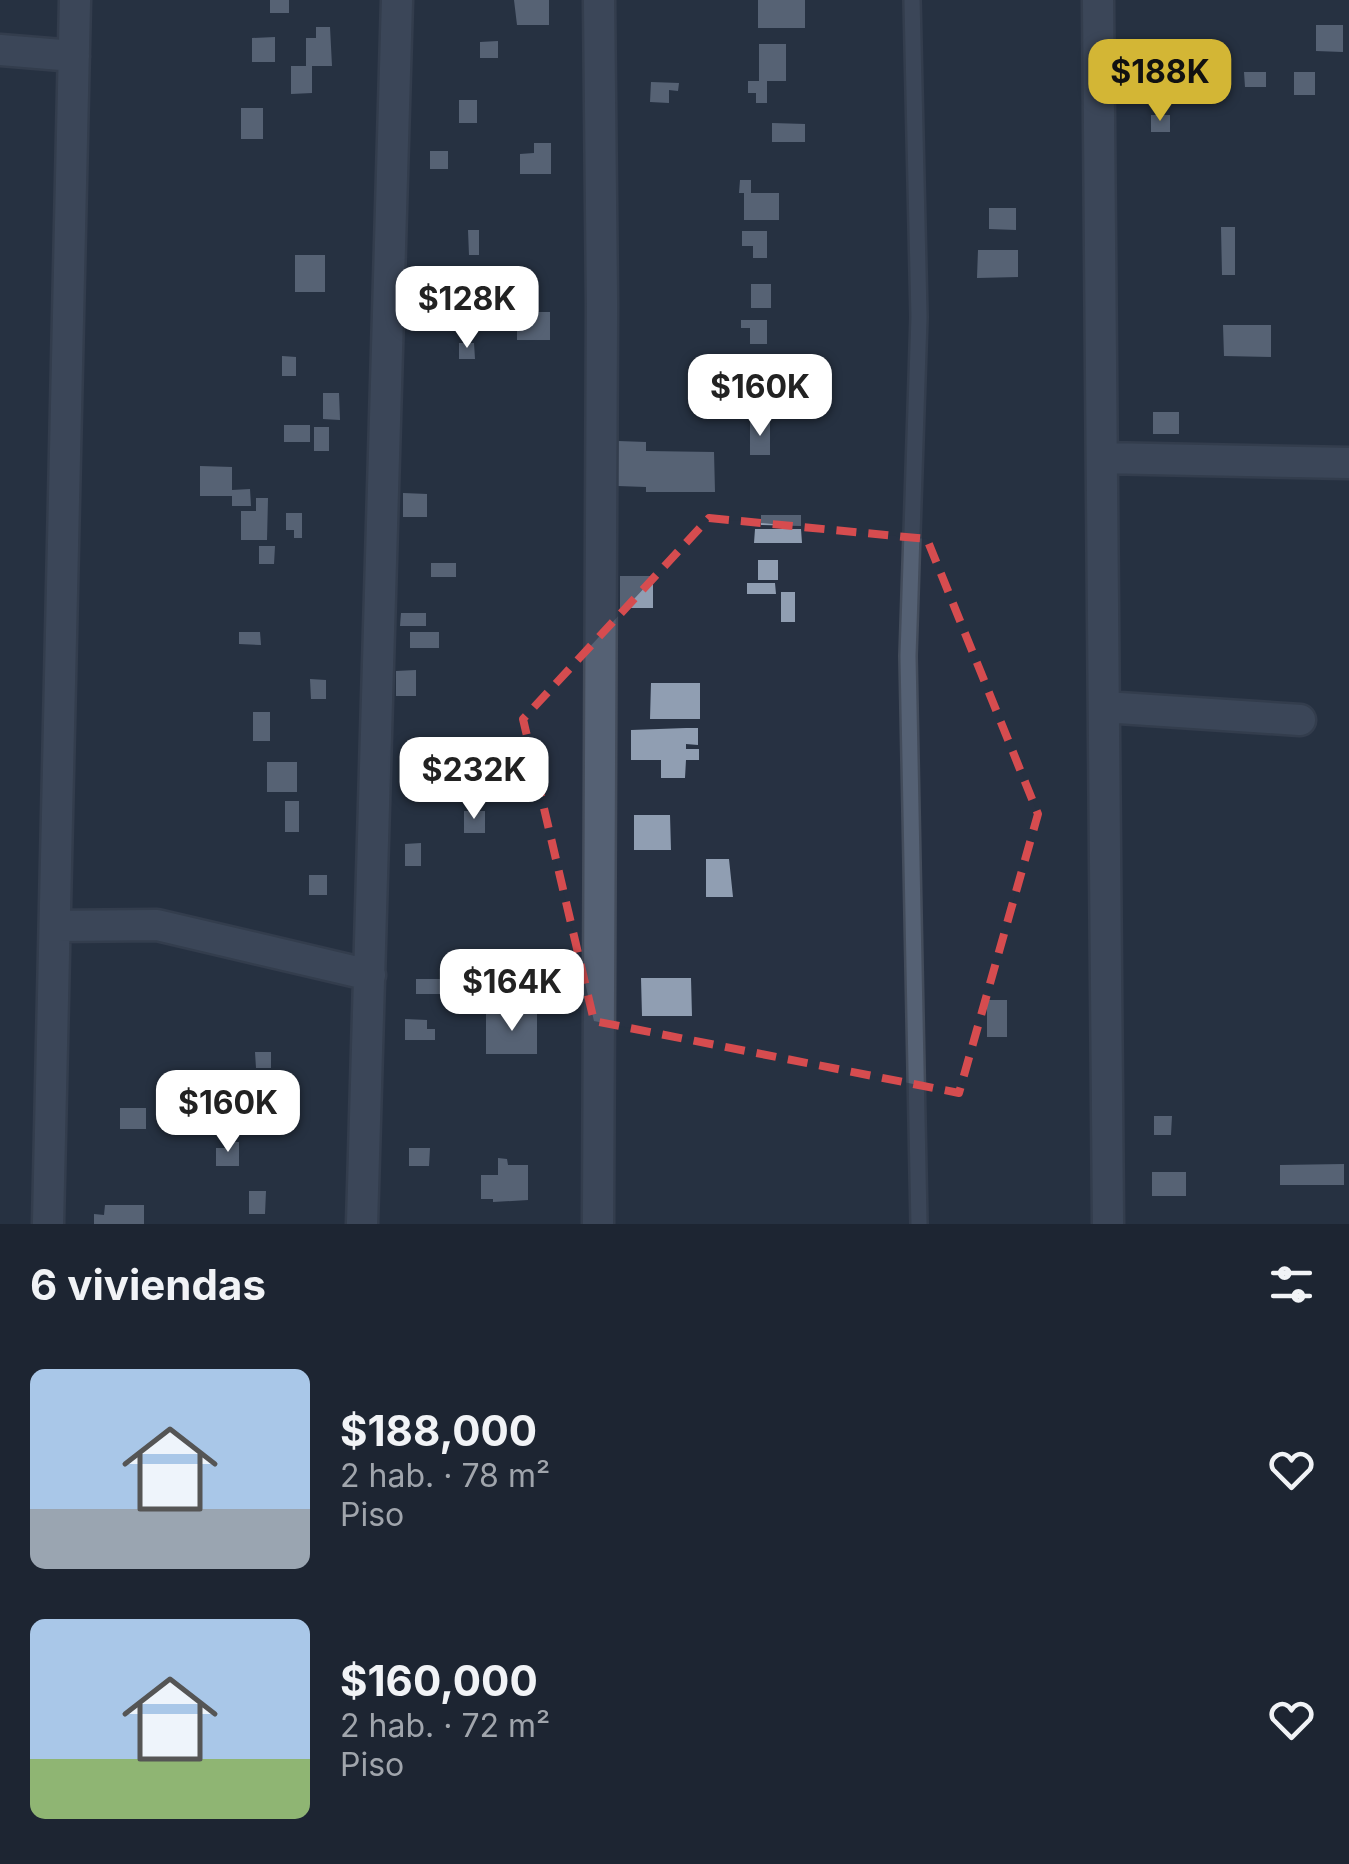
<!DOCTYPE html>
<html lang="es">
<head>
<meta charset="utf-8">
<style>
  :root { --surface:#1d2532; --page:#252d3a; --text:#f1f3f6; --muted:#a0a5ac; --accent:#d3b635 }
  body { margin:0; font-family:Inter,sans-serif; background:var(--page); color:var(--text); height:100vh; display:flex; flex-direction:column; font-size:38px; white-space:nowrap }
  * { box-sizing:border-box; margin:0 }
  p { font-size:32px; color:var(--muted) }
  .icon { flex:none; width:55px; height:55px; fill:none; stroke:currentColor; stroke-width:2; stroke-linecap:round; stroke-linejoin:round }
  .map { position:relative; height:1224px; overflow:hidden }
  .drawer { display:flex; flex-direction:column; background:var(--surface); flex:1 }
  .drawer>* { flex:none }
  .price { position:absolute; translate:-50% -85px; padding:0 22px; border-radius:20px; background:#fff; color:#222; font-size:32px; line-height:65px; filter:drop-shadow(0 2px 5px #0008) }
  .price::after { content:''; position:absolute; left:50%; top:60px; width:30px; height:22px; margin-left:-15px; background:inherit; clip-path:polygon(0 0,100% 0,50% 100%) }
  .price.selected { background:var(--accent); color:#111 }
  ul { padding:0; list-style:none }
  li { display:flex; align-items:center; gap:30px; height:250px; padding:0 30px }
  li span { display:grid; place-items:center; flex:none; width:280px; height:200px; border-radius:15px; color:#555 }
  li>.icon { margin-inline-start:auto }
  span .icon { width:120px; height:120px; fill:#fffc; stroke-width:1 }
  li b { font-size:42px }
  h2 { display:flex; justify-content:space-between; align-items:center; height:120px; padding:0 30px; font-size:42px }
  .map>svg:first-child { display:block }
  .building { fill:#909eb2 }
  .lines { fill:none; stroke-linecap:round; stroke-linejoin:round }
  .lane-casing { stroke:#434c5b; stroke-width:20 }
  .street-casing { stroke:#434c5b; stroke-width:35 }
  .lane { stroke:#556174; stroke-width:15 }
  .street { stroke:#556174; stroke-width:30 }
  .marked { fill:none; stroke:#d64c4f; stroke-width:8; stroke-dasharray:20 12; stroke-linejoin:round }
</style>
</head>
<body>
<div class="map">
<svg width="1349" height="1224" viewBox="0 0 1349 1224">
  <rect width="100%" height="100%" fill="#273142"/>
  <path class="building" d="M270 0H289V13H270Z
    M514 0H549V25H517Z
    M758 0H805V28H758Z
    M1316 25H1343V52L1316 51Z
    M316 27H330L332 66H312V93L291 94V66H306V38H316Z
    M275 37V62H252V38Z
    M498 41V58H480V42Z
    M759 44H786V81H767V103H756V93H748V81H759Z
    M1244 72H1266V87H1245Z
    M1294 72H1315V95H1294Z
    M651 82 679 83 678 91 669 90V103L650 102Z
    M459 100H477V123H459Z
    M241 108H263V139H241Z
    M1151 115H1170V132H1151Z
    M772 123 805 124V142H772Z
    M534 143H551V174H520V154L534 153Z
    M430 151H448V169H430Z
    M740 180H751V193H779V220H744V193H739Z
    M989 208H1016V230L989 229Z
    M1221 227H1235V275H1222Z
    M468 230H479V255H469Z
    M742 231H767V258H753V246H742Z
    M978 250H1018V277L977 278Z
    M295 255H325V292H295Z
    M751 284H771V308H751Z
    M533 312H550V340H517V315H533Z
    M741 320H767V344H750V328H741Z
    M1223 325H1271V357L1224 356Z
    M459 343H474L475 359H459Z
    M282 356 296 357V376H282Z
    M323 393H339L340 420 323 419Z
    M1153 412H1179V434H1153Z
    M750 422H770V455H750Z
    M284 425H310V442H284Z
    M314 427H329V451H314Z
    M618 441 646 442V451L714 452 715 492H646V487L618 486Z
    M200 466 232 467V490L250 489 251 506H232V496H200Z
    M403 493 427 494V517H403Z
    M256 498H268L267 540H241V511H256Z
    M286 513H302V538H294V530H286Z
    M761 515H801V526L761 525Z
    M755 529H801L802 543H754Z
    M259 546H275L274 564H259Z
    M758 560H778V580H758Z
    M431 563H456V577H431Z
    M620 576H653V608H620Z
    M747 583H775L776 594H747Z
    M781 592H795V622H781Z
    M401 613H426V626H400Z
    M239 632H260L261 645 239 644Z
    M410 632H439V648H410Z
    M416 670V696H396V671Z
    M310 679 326 680V699H311Z
    M651 683H700V719H650Z
    M253 712H270V741H253Z
    M686 728H698V745L686 744V749H699V760H686L685 778H661V760H631V730Z
    M267 762H297V792H267Z
    M285 801H299V832H285Z
    M464 811H485V833H464Z
    M634 815H670L671 850H634Z
    M421 843V866H405V844Z
    M706 859H729L733 897H706Z
    M309 875H327V895H309Z
    M641 978H691L692 1016H642Z
    M416 979H442V994H416Z
    M987 1000H1007V1037H987Z
    M486 1014H537V1054H486Z
    M405 1019 427 1020V1029H435V1040H405Z
    M255 1052H271V1068H256Z
    M120 1108H146V1129H120Z
    M1154 1116H1172L1171 1135H1154Z
    M228 1142H239V1166H216V1148H228Z
    M409 1148H430L429 1166H409Z
    M498 1158 507 1159 508 1165H528V1200L493 1202V1199H481V1175H498Z
    M1344 1164V1185H1280V1165Z
    M1152 1172H1186V1196H1152Z
    M249 1191H266L265 1214H249Z
    M105 1205H144V1224H94V1214L104 1215Z"/>
  <g class="lines">
    <g class="lane-casing">
      <path id="lane" d="M912 0 919 317 908 656 919 1224"/>
    </g>
    <g class="street-casing">
      <path id="street" d="M1098 0 1108 1224
        M0 50 74 56
        M1102 458 1349 463
        M1104 707 1300 720
        M55 926 157 925 370 975
        M48 1224 75 0
        M362 1224 397 0
        M598 1224 602 305 599 0"/>
    </g>
    <use href="#lane" class="lane"/>
    <use href="#street" class="street"/>
  </g>
  <path d="M0 0H1349V1224H0ZM709 518 927 539 1038 814 959 1093 594 1021 523 719Z" fill="#273142" fill-opacity=".55" fill-rule="evenodd"/>
  <path class="marked" d="M709 518 927 539 1038 814 959 1093 594 1021 523 719Z"/>
</svg>
<b class="price selected" style="left:1160px;top:124px">$188K</b>
<b class="price" style="left:467px;top:351px">$128K</b>
<b class="price" style="left:760px;top:439px">$160K</b>
<b class="price" style="left:474px;top:822px">$232K</b>
<b class="price" style="left:512px;top:1034px">$164K</b>
<b class="price" style="left:228px;top:1155px">$160K</b>
</div>
<section class="drawer">
<h2>6 viviendas<svg class="icon" aria-label="filters" viewBox="0 0 24 24"><path d="M4 7h16M4 17h16"/><circle cx="9" cy="7" r="2"/><circle cx="15" cy="17" r="2"/></svg></h2>
<ul>
<li><span style="background:linear-gradient(#a9c7e8 70%,#9aa5b1 0)"><svg class="icon" aria-label="home" viewBox="0 0 24 24"><path d="M3 11l9-7 9 7M6 9v11h12V9"/></svg></span><div><b>$188,000</b><p>2 hab. · 78 m²</p><p>Piso</p></div><svg class="icon" aria-label="heart" viewBox="0 0 24 24"><path d="M12 20l-8-8c-3-5 5-10 8-4 3-6 11-1 8 4z"/></svg></li>
<li><span style="background:linear-gradient(#a9c7e8 70%,#8fb573 0)"><svg class="icon" aria-label="home" viewBox="0 0 24 24"><path d="M3 11l9-7 9 7M6 9v11h12V9"/></svg></span><div><b>$160,000</b><p>2 hab. · 72 m²</p><p>Piso</p></div><svg class="icon" aria-label="heart" viewBox="0 0 24 24"><path d="M12 20l-8-8c-3-5 5-10 8-4 3-6 11-1 8 4z"/></svg></li>
</ul>
</section>
</body>
</html>
